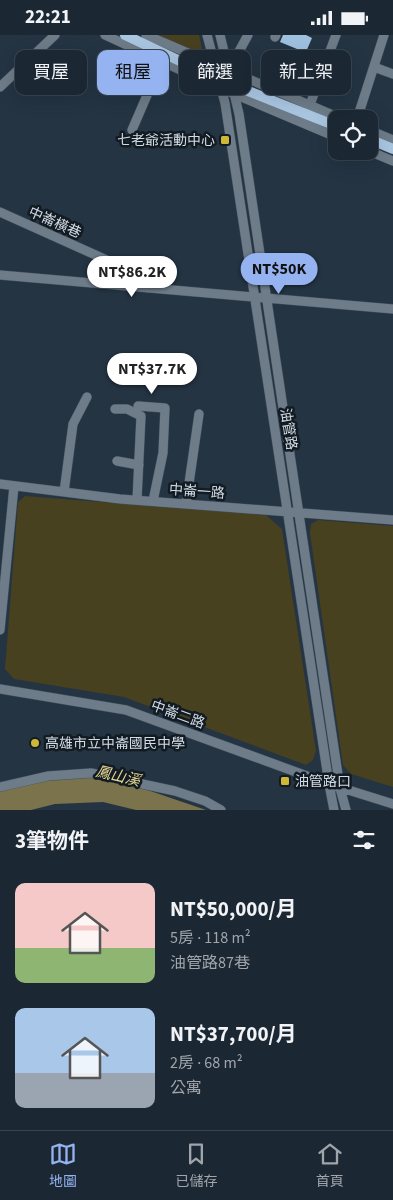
<!DOCTYPE html>
<html lang="zh-TW">
<head>
<meta charset="utf-8">
<style>
  :root { --surface:#1b2732; --page:#28333e; --text:#f1f3f6; --muted:#a0a5ac; --line:#39444d; --accent:#95b2f1 }
  body { margin:0; font-family:"Source Sans 3","Noto Sans TC",sans-serif; background:var(--page); color:var(--text); height:100vh; display:flex; flex-direction:column; font-size:19px; white-space:nowrap }
  * { box-sizing:border-box; margin:0 }
  p { font-size:16px; color:var(--muted) }
  .icon { flex:none; width:28px; height:28px; fill:none; stroke:currentColor; stroke-width:2; stroke-linecap:round; stroke-linejoin:round }
  .map { position:relative; height:775px; overflow:hidden }
  .details { display:flex; flex-direction:column; background:var(--surface); flex:1 }
  .details>* { flex:none }
  .top-card { position:absolute; left:15px; top:15px; width:364px; height:45px; display:flex; gap:10px }
  .tools { position:absolute; left:328px; top:75px; display:grid; gap:10px }
  .tools a { display:grid; place-items:center; width:50px; height:50px; border-radius:10px; background:var(--surface); box-shadow:0 5px 20px #0002,0 0 0 1px var(--line); font-size:25px }
  .price { position:absolute; translate:-50% -42px; padding:0 11px; border-radius:18px; background:#fff; color:#222; font-size:16px; line-height:32px; filter:drop-shadow(0 1px 2px #0008) }
  .price::after { content:''; position:absolute; left:50%; top:30px; width:15px; height:11px; margin-left:-8px; background:inherit; clip-path:polygon(0 0,100% 0,50% 100%) }
  .price.on { background:var(--accent); color:#111 }
  ul { padding:0; list-style:none }
  li { display:flex; align-items:center; gap:15px; height:125px; padding:0 15px }
  li span { display:grid; place-items:center; flex:none; width:140px; height:100px; border-radius:10px; color:#555 }
  li>.icon { margin-inline-start:auto }
  span .icon { width:60px; height:60px; fill:#fffc; stroke-width:1 }
  li b { font-size:21px }
  h2 { display:flex; justify-content:space-between; align-items:center; height:60px; padding:0 15px; font-size:21px }
  .pill { padding:0 18px; border-radius:10px; background:var(--surface); box-shadow:0 5px 20px #0002,0 0 0 1px var(--line); font-size:18px; line-height:45px }
  .pill.on { background:var(--accent); color:#111 }
  .status { display:flex; justify-content:space-between; align-items:center; height:35px; padding:0 25px; background:var(--surface); direction:ltr }
  .status svg { height:14px; fill:currentColor }
  .tab-bar { display:flex; justify-content:space-around; align-items:center; height:70px; border-top:1px solid var(--line); background:var(--surface); font-size:14px; color:var(--muted) }
  .tab-bar a { display:grid; justify-items:center; gap:2px }
  .tab-bar .on { color:var(--accent) }
  .map>svg:first-child { display:block }
  .green { fill:#474120 }
  .water { fill:#7a734b }
  .building { fill:#9fc1e0 }
  .lines { fill:none; stroke-linecap:round; stroke-linejoin:round }
  .minor-casing { stroke:#435260; stroke-width:10 }
  .major-casing { stroke:#435260; stroke-width:11 }
  .minor { stroke:#6e7c89; stroke-width:9 }
  .major { stroke:#a9c6e1; stroke-width:10 }
  .poi-dot { fill:#ceb837; stroke:#131b22; stroke-width:2 }
  .labels { text-anchor:middle; stroke-width:5; stroke-linejoin:round; paint-order:stroke }
  .poi-label { font-size:14px; fill:#d2dce6; stroke:#131b22; text-anchor:start }
  .street-label { font-size:14px; fill:#d2dce6; stroke:#131b22 }
  .water-label { font-size:15px; font-style:italic; fill:#e3d793; stroke:#131b22 }
</style>
</head>
<body>
<div class="status"><b>22:21</b><svg viewBox="0 0 49 12"><path d="M0 12V9h3v3zM5 12V6h3v6zM10 12V3h3v9zM15 12V0h3v12zM26 1h20v11H26zM47 4h2v5h-2z"/></svg></div>
<div class="map">
<svg width="393" height="775" viewBox="0 0 393 775">
  <rect width="100%" height="100%" fill="#243443"/>
  <path class="green" d="M157 0H199L202 14 198 20Z
    M25 461 266 480 282 494 316 716 313 725 306 730 124 662 14 644 5 634 18 467Z
    M318 485 393 491V752L351 739 343 730 310 498 311 489Z"/>
  <path class="water" d="M67 739 127 748 206 775H136L103 767 55 769 31 775H0V752Z"/>
  <path class="building" d="M283 0H306L312 3 290 54 265 43 273 22 282 26 278 36 286 39 297 14 280 7Z"/>
  <g class="lines">
    <g class="minor-casing">
      <path id="minor" d="M105 0 206 47 336 102
        M146 0 342 84
        M207 0 225 68 329 749 334 775
        M220 0 239 79 340 753 346 775
        M275 2 276 0
        M227 28 237 20 248 0
        M374 32 393 39
        M0 52 55 0
        M308 75 336 0
        M357 84 384 0
        M132 95 164 21
        M369 95 393 105
        M369 116 393 126
        M0 177 140 240 148 253
        M0 240 393 274
        M138 371 165 373 163 418 153 466
        M115 374H127L141 381 137 465
        M117 426 139 430
        M0 449 120 464 393 485
        M64 457 73 389 87 362
        M186 469 199 379
        M0 595 14 451
        M0 654 126 675 329 749 393 769
        M0 752 48 741 91 738 175 756 205 766 221 775"/>
    </g>
    <g class="major-casing">
      <path id="major" d="M125 0 218 44 336 91
        M369 104 393 114"/>
    </g>
    <use href="#minor" class="minor"/>
    <use href="#major" class="major"/>
  </g>
  <g class="poi-dot">
    <rect x="220" y="100" width="10" height="10" rx="2.5"/>
    <circle cx="35" cy="708" r="5"/>
    <rect x="280" y="741" width="10" height="10" rx="2.5"/>
  </g>
  <g class="labels">
    <g class="poi-label">
      <text x="215" y="110" text-anchor="end">七老爺活動中心</text>
      <text x="45" y="713">高雄市立中崙國民中學</text>
      <text x="295" y="751">油管路口</text>
    </g>
    <g class="street-label">
      <text transform="translate(55 187) rotate(24)" y="5">中崙橫巷</text>
      <text transform="translate(289 394) rotate(81)" y="5">油管路</text>
      <text transform="translate(197 456) rotate(4)" y="5">中崙一路</text>
      <text transform="translate(178 679) rotate(20)" y="5">中崙二路</text>
    </g>
    <g class="water-label">
      <text transform="translate(118 741) rotate(13)" y="5">鳳山溪</text>
    </g>
  </g>
</svg>
<div class="tools">
<a><svg class="icon" aria-label="locate" viewBox="0 0 24 24"><circle cx="12" cy="12" r="6"/><path d="M12 2v4M12 18v4M2 12h4M18 12h4"/></svg></a>
</div>
<b class="price on" style="left:279px;top:260px">NT$50K</b>
<b class="price" style="left:132px;top:263px">NT$86.2K</b>
<b class="price" style="left:152px;top:360px">NT$37.7K</b>
<div class="top-card">
<a class="pill">買屋</a>
<a class="pill on">租屋</a>
<a class="pill">篩選</a>
<a class="pill">新上架</a>
</div>
</div>
<section class="details">
<h2>3筆物件<svg class="icon" aria-label="filters" viewBox="0 0 24 24"><path d="M4 7h16M4 17h16"/><circle cx="9" cy="7" r="2"/><circle cx="15" cy="17" r="2"/></svg></h2>
<ul>
<li><span style="background:linear-gradient(#f6c9c9 65%,#8fb573 0)"><svg class="icon" aria-label="home" viewBox="0 0 24 24"><path d="M3 11l9-7 9 7M6 9v11h12V9"/></svg></span><div><b>NT$50,000/月</b><p>5房 · 118 m²</p><p>油管路87巷</p></div></li>
<li><span style="background:linear-gradient(#a9c7e8 65%,#9aa5b1 0)"><svg class="icon" aria-label="home" viewBox="0 0 24 24"><path d="M3 11l9-7 9 7M6 9v11h12V9"/></svg></span><div><b>NT$37,700/月</b><p>2房 · 68 m²</p><p>公寓</p></div></li>
</ul>
</section>
<nav class="tab-bar">
<a class="on"><svg class="icon" aria-label="map" viewBox="0 0 24 24"><path d="M3 6l6-2 6 2 6-2v14l-6 2-6-2-6 2zM9 4v14M15 6v14"/></svg>地圖</a>
<a><svg class="icon" aria-label="saved" viewBox="0 0 24 24"><path d="M7 4h10v16l-5-4-5 4z"/></svg>已儲存</a>
<a><svg class="icon" aria-label="home" viewBox="0 0 24 24"><path d="M3 11l9-7 9 7M6 9v11h12V9"/></svg>首頁</a>
</nav>
</body>
</html>
